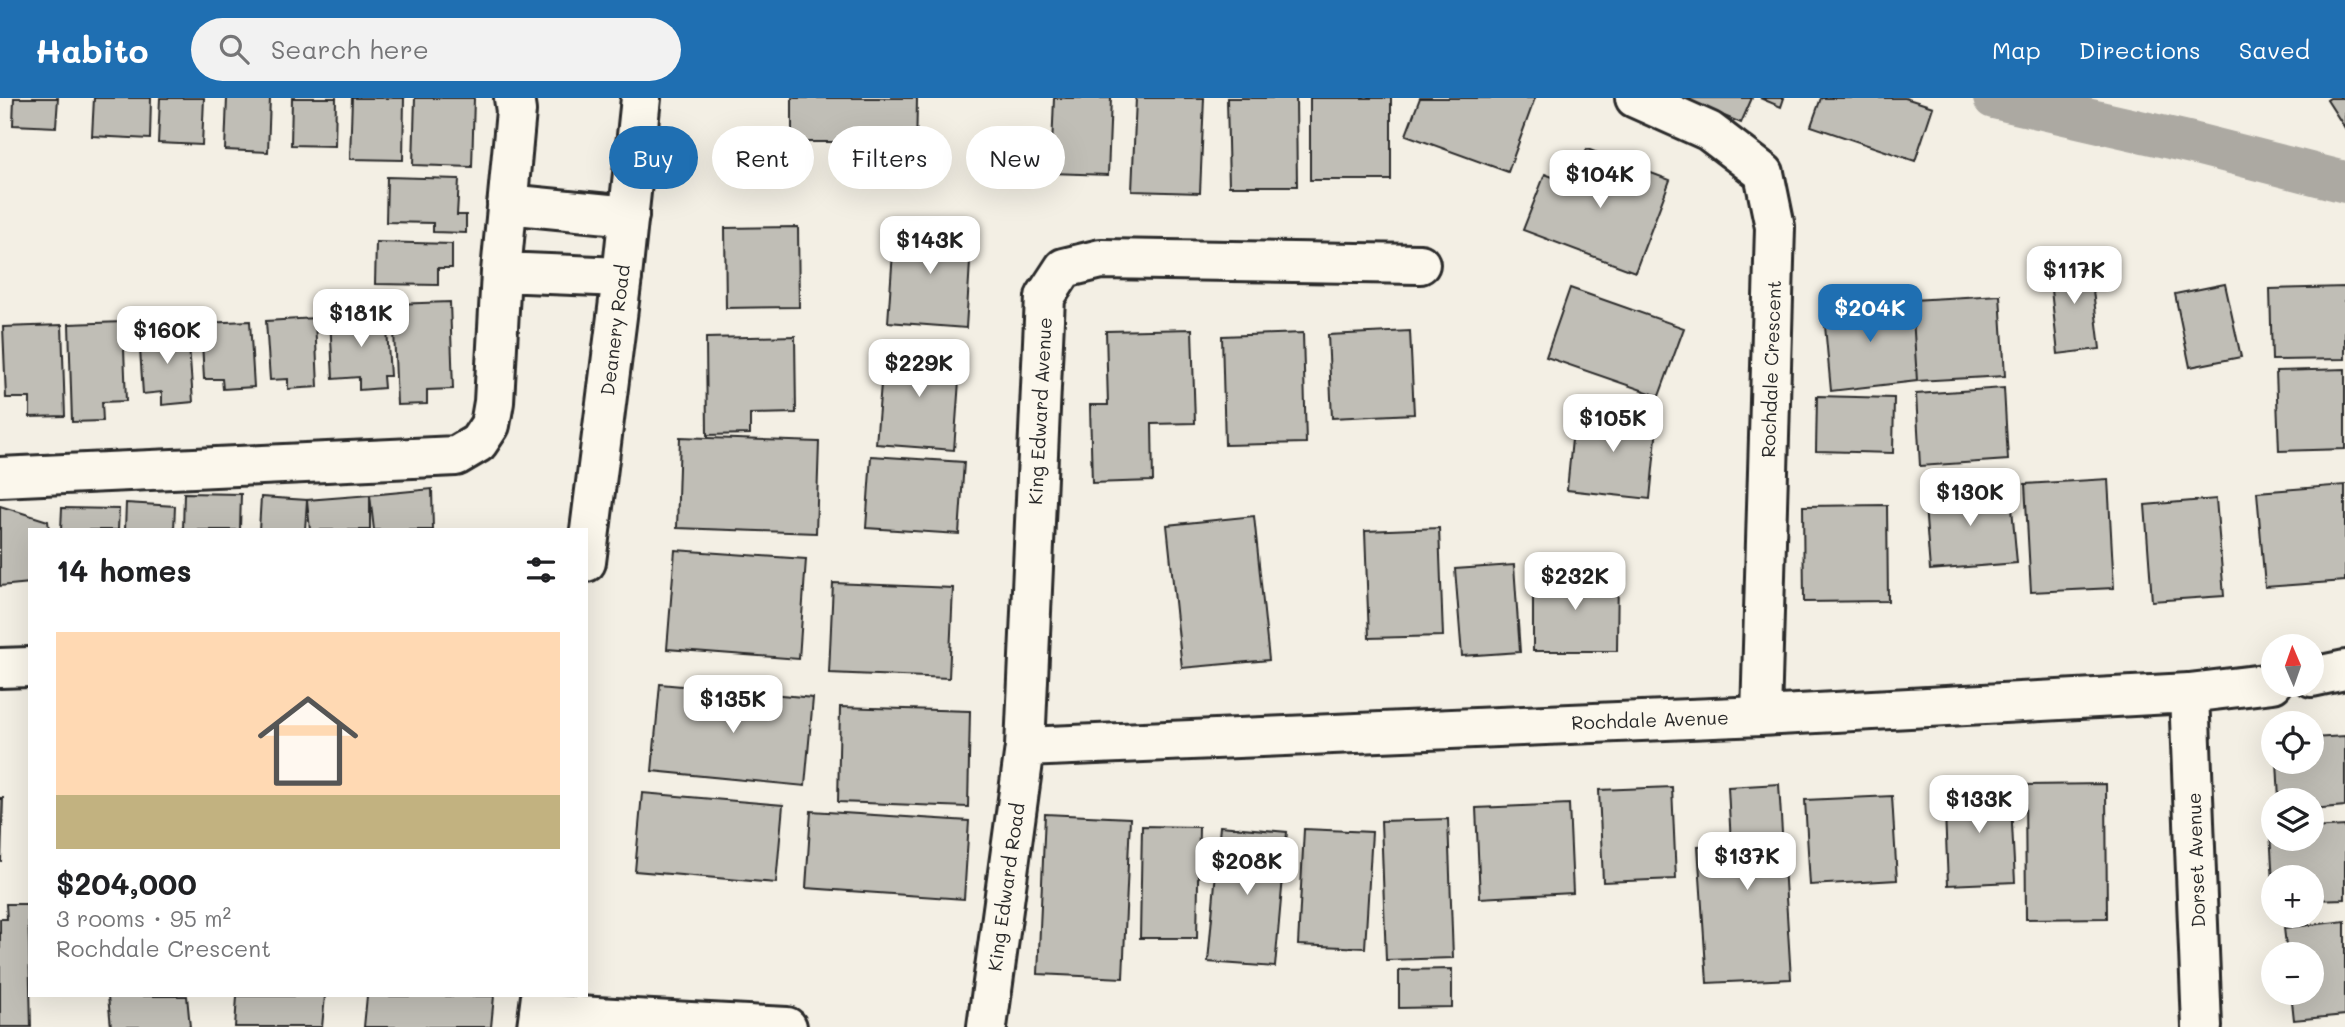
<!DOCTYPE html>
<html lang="en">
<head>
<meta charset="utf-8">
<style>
  :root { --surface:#fff; --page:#f2f2f2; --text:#202124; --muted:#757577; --accent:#1f6fb2 }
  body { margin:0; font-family:Mali,sans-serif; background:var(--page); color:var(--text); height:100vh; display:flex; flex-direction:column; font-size:26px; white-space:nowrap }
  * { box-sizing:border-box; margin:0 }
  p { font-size:23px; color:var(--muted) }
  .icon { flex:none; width:38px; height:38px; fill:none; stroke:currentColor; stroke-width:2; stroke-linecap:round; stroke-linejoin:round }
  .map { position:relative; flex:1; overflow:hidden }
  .drawer { position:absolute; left:28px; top:430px; width:560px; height:469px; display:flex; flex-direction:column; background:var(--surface); border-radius:0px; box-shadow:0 7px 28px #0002 }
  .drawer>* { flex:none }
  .hud { position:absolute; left:609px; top:28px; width:665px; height:63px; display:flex; gap:14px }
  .needle { width:46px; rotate:358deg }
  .buttons { position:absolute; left:2261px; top:536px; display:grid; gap:14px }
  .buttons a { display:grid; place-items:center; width:63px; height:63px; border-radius:50%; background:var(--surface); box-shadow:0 7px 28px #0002; font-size:35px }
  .price { position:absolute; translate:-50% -60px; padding:0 16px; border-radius:14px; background:#fff; color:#222; font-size:23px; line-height:46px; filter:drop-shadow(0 2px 4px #0008) }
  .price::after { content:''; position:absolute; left:50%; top:42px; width:21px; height:16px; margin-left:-10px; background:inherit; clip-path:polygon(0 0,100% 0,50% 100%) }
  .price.active { background:var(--accent); color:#fff }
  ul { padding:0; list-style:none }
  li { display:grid; align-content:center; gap:14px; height:371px; padding:0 28px }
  li span { display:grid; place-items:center; height:217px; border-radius:0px; color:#555 }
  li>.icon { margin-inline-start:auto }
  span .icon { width:126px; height:126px; fill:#fffc; stroke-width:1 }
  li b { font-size:30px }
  h2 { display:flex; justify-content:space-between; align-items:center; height:84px; padding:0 28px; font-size:30px }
  .pill { padding:0 24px; border-radius:32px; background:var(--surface); box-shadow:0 7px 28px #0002; font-size:24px; line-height:63px }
  .pill.active { background:var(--accent); color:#fff }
  header { display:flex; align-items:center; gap:42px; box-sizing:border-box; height:98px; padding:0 35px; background:var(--accent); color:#fff }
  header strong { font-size:33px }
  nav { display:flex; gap:38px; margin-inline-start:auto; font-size:24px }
  .search { width:490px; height:63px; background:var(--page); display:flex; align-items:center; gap:18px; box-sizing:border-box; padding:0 24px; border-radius:38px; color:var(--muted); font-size:26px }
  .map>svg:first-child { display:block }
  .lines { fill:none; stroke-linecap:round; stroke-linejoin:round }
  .canal { stroke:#aca9a2; stroke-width:42 }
  .building { fill:#c0beb6; stroke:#2b2b2b; stroke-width:2 }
  .street-casing { stroke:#2b2b2b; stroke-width:44 }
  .secondary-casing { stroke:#2b2b2b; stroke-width:44 }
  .street { stroke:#fbf7ec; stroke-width:38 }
  .secondary { stroke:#fbf7ec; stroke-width:38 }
  .labels { text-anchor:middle; stroke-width:5; stroke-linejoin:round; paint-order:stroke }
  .street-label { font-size:19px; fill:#2b2b2b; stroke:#fbf7ec }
</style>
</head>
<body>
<header>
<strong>Habito</strong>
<div class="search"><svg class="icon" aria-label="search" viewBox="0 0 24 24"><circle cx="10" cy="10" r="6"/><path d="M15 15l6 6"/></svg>Search here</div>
<nav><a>Map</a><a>Directions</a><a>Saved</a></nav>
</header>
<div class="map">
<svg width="2345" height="929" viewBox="0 0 2345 929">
  <rect width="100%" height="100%" fill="#f3efe4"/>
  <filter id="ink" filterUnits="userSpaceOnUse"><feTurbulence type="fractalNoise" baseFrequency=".0143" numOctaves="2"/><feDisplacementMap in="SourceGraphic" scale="14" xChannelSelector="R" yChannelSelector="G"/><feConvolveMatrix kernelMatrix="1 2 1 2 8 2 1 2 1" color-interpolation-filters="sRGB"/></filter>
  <g filter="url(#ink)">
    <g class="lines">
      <path class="canal" d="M1994 0 2192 45 2345 84"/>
    </g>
    <path class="building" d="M14 0H58L56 29 13 27Z
      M94 0H151L150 41 92 38Z
      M160 0H204L202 47 158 45Z
      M227 0H270L268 54 225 52Z
      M292 0H336L335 48 291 47Z
      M352 0H404L403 62 350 61Z
      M415 0H474L472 69 413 67Z
      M792 0H917L916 62 853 61V44H792Z
      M1054 0H1111L1108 77 1051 75Z
      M1136 0H1204L1200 95 1132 93Z
      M1227 0H1296L1297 88H1229Z
      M1310 0H1391V82H1310Z
      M1420 0H1535L1508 74 1406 37Z
      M1681 0H1752L1741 25Z
      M1760 0H1784L1781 9Z
      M1821 0H1905L1933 9 1915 63 1811 28Z
      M2330 0H2345V30L2327 2Z
      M1587 51 1670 82 1635 174 1523 132 1545 76 1573 87Z
      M387 79 459 81 457 117H466V135L433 134V125L386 124Z
      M895 126 972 131 966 230 888 224Z
      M798 129 799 209 726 210 725 130Z
      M376 144 452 146V170H438V187L375 186Z
      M2089 159 2100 251 2058 256 2048 164Z
      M2225 186 2241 259 2190 269 2175 196Z
      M2345 189V261L2272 262 2270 191Z
      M1570 190 1684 230 1659 298 1546 259Z
      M2000 197 2005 278 1917 283 1912 202Z
      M1912 202 1917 283 1831 293 1823 206Z
      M450 204 453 291 427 292V306L397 307 393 206Z
      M386 215 390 278H383L384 290 359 292V279L333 281 330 218Z
      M315 220 318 289 288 291V281L270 282 266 223Z
      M250 223 254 289 223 291 222 281H204L201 225Z
      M123 224 126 303 102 304 103 323 72 324 69 226Z
      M62 227 65 318 30 319V300H6L3 229Z
      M1192 231 1195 325 1152 326 1153 383 1092 385 1090 307H1108L1106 233Z
      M188 233 193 304 162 307V294L143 296 139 236Z
      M1410 233 1414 316 1332 320 1328 237Z
      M1303 235 1306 345 1225 347 1222 238Z
      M795 238 796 315 750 316V336L707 337 706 240Z
      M884 250 961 255 954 352 876 346Z
      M2345 271V351L2279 353 2276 273Z
      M2004 290 2008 362 1920 368 1916 296Z
      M1817 298 1894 300 1893 355 1816 353Z
      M1575 311 1658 319 1650 401 1567 392Z
      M680 339 819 344 816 435 677 430Z
      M871 358 964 364 959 436 866 430Z
      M2108 381 2114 490 2031 494 2025 386Z
      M2345 387V483L2265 489 2257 394Z
      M2010 388 2017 465 1930 472 1924 395Z
      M432 391 433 432H374L370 397Z
      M184 395 241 396 240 432H183Z
      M370 397V432H310L307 402Z
      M261 399 307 402 305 432H259Z
      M2216 401 2224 498 2152 503 2145 407Z
      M126 405 175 408 174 432H125Z
      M1887 407 1888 503 1804 504 1803 408Z
      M0 408 48 423 49 432H30V485L0 488Z
      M62 410 119 411 118 432H61Z
      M1254 418 1269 562 1182 570 1167 427Z
      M1439 430 1443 538 1369 540 1365 433Z
      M675 452 806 461 799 561 667 551Z
      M1514 467 1520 554 1462 558 1455 471Z
      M1618 474 1617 553H1533V475Z
      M833 485 953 490 949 580 829 575Z
      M660 586 813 600 805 688 652 673Z
      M840 609 970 613 968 709 838 704Z
      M2345 638V708L2312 711V702H2279L2277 663H2312V640Z
      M1779 686 1791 881 1707 885 1698 748 1731 746 1728 689Z
      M2106 686 2107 820 2026 821 2025 687Z
      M2010 687 2015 784 1948 787 1944 690Z
      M1672 689 1676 781 1603 784 1599 692Z
      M642 695 783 707 776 785 635 773Z
      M1892 698 1897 782 1810 787 1805 702Z
      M0 700H3L1 763H0Z
      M1569 706 1573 795 1480 800 1476 710Z
      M811 713 969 723 964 801 806 790Z
      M1045 716 1130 720 1123 880 1038 876Z
      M1448 721 1453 860 1386 862 1381 723Z
      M1142 728 1199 729 1197 840H1140Z
      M1220 728 1287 734 1275 869 1208 864Z
      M2345 728V801L2312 802V779H2273V786L2270 733H2273V740H2312V730Z
      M1304 731 1372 734 1365 850 1298 847Z
      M6 806H28L31 929H0V821H7Z
      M2345 823V917L2294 922 2291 894H2312V856H2287L2284 830Z
      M1452 871V909L1399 910V872Z
      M108 898H187L190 929H111Z
      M237 898H325L322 929H235Z
      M367 898H494L491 929H364Z"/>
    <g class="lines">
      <g class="street-casing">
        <path id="street" d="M1635 0 1709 33 1764 75 1775 129 1761 618
          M507 106 629 118
          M501 174 622 179
          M0 379 456 358 478 345 490 327 494 304 501 174 516 13 514 0
          M0 570 30 569
          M2312 579 2345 572
          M2189 595 2202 929
          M1025 649 1761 618 2189 595 2273 585
          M539 916 787 929
          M987 929 1025 649 1045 199 1064 170 1101 161 1420 166"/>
      </g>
      <g class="secondary-casing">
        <path id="secondary" d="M586 464 622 179 641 0
          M537 929 541 898"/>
      </g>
      <use href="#street" class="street"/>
      <use href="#secondary" class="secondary"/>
    </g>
  </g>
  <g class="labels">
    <g class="street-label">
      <text transform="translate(615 232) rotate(-83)" y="7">Deanery Road</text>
      <text transform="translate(1771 271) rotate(-88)" y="7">Rochdale Crescent</text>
      <text transform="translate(1040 313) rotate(-87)" y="7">King Edward Avenue</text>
      <text transform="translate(1650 622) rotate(-2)" y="7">Rochdale Avenue</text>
      <text transform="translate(2196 762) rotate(-92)" y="7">Dorset Avenue</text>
      <text transform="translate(1006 789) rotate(-82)" y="7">King Edward Road</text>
    </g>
  </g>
</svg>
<div class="buttons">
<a><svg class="needle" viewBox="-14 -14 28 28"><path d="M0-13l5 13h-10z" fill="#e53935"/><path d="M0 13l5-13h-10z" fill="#757577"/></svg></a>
<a><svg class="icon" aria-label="locate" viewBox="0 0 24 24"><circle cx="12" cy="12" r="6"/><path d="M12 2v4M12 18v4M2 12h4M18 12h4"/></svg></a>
<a><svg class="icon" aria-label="layers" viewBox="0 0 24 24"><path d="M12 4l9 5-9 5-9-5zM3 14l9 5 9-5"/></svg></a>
<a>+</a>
<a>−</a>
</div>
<b class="price" style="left:1600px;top:112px">$104K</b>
<b class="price" style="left:930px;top:178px">$143K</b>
<b class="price" style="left:2074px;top:208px">$117K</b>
<b class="price active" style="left:1870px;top:246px">$204K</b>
<b class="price" style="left:361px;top:251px">$181K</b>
<b class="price" style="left:167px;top:268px">$160K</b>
<b class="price" style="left:919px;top:301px">$229K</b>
<b class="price" style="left:1613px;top:356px">$105K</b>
<b class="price" style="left:1970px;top:430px">$130K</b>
<b class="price" style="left:1575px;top:514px">$232K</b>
<b class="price" style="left:733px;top:637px">$135K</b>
<b class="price" style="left:1979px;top:737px">$133K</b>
<b class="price" style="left:1747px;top:794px">$137K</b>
<b class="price" style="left:1247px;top:799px">$208K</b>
<div class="hud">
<a class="pill active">Buy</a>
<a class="pill">Rent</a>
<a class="pill">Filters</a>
<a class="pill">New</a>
</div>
<section class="drawer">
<h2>14 homes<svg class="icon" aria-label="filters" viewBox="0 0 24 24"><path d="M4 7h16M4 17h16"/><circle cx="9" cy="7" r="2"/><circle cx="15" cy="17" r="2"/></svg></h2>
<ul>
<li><span style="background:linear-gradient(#ffd9b3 75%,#c2b280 0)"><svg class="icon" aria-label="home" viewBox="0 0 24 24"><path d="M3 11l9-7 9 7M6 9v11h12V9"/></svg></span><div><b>$204,000</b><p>3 rooms · 95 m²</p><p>Rochdale Crescent</p></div></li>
</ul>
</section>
</div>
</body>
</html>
